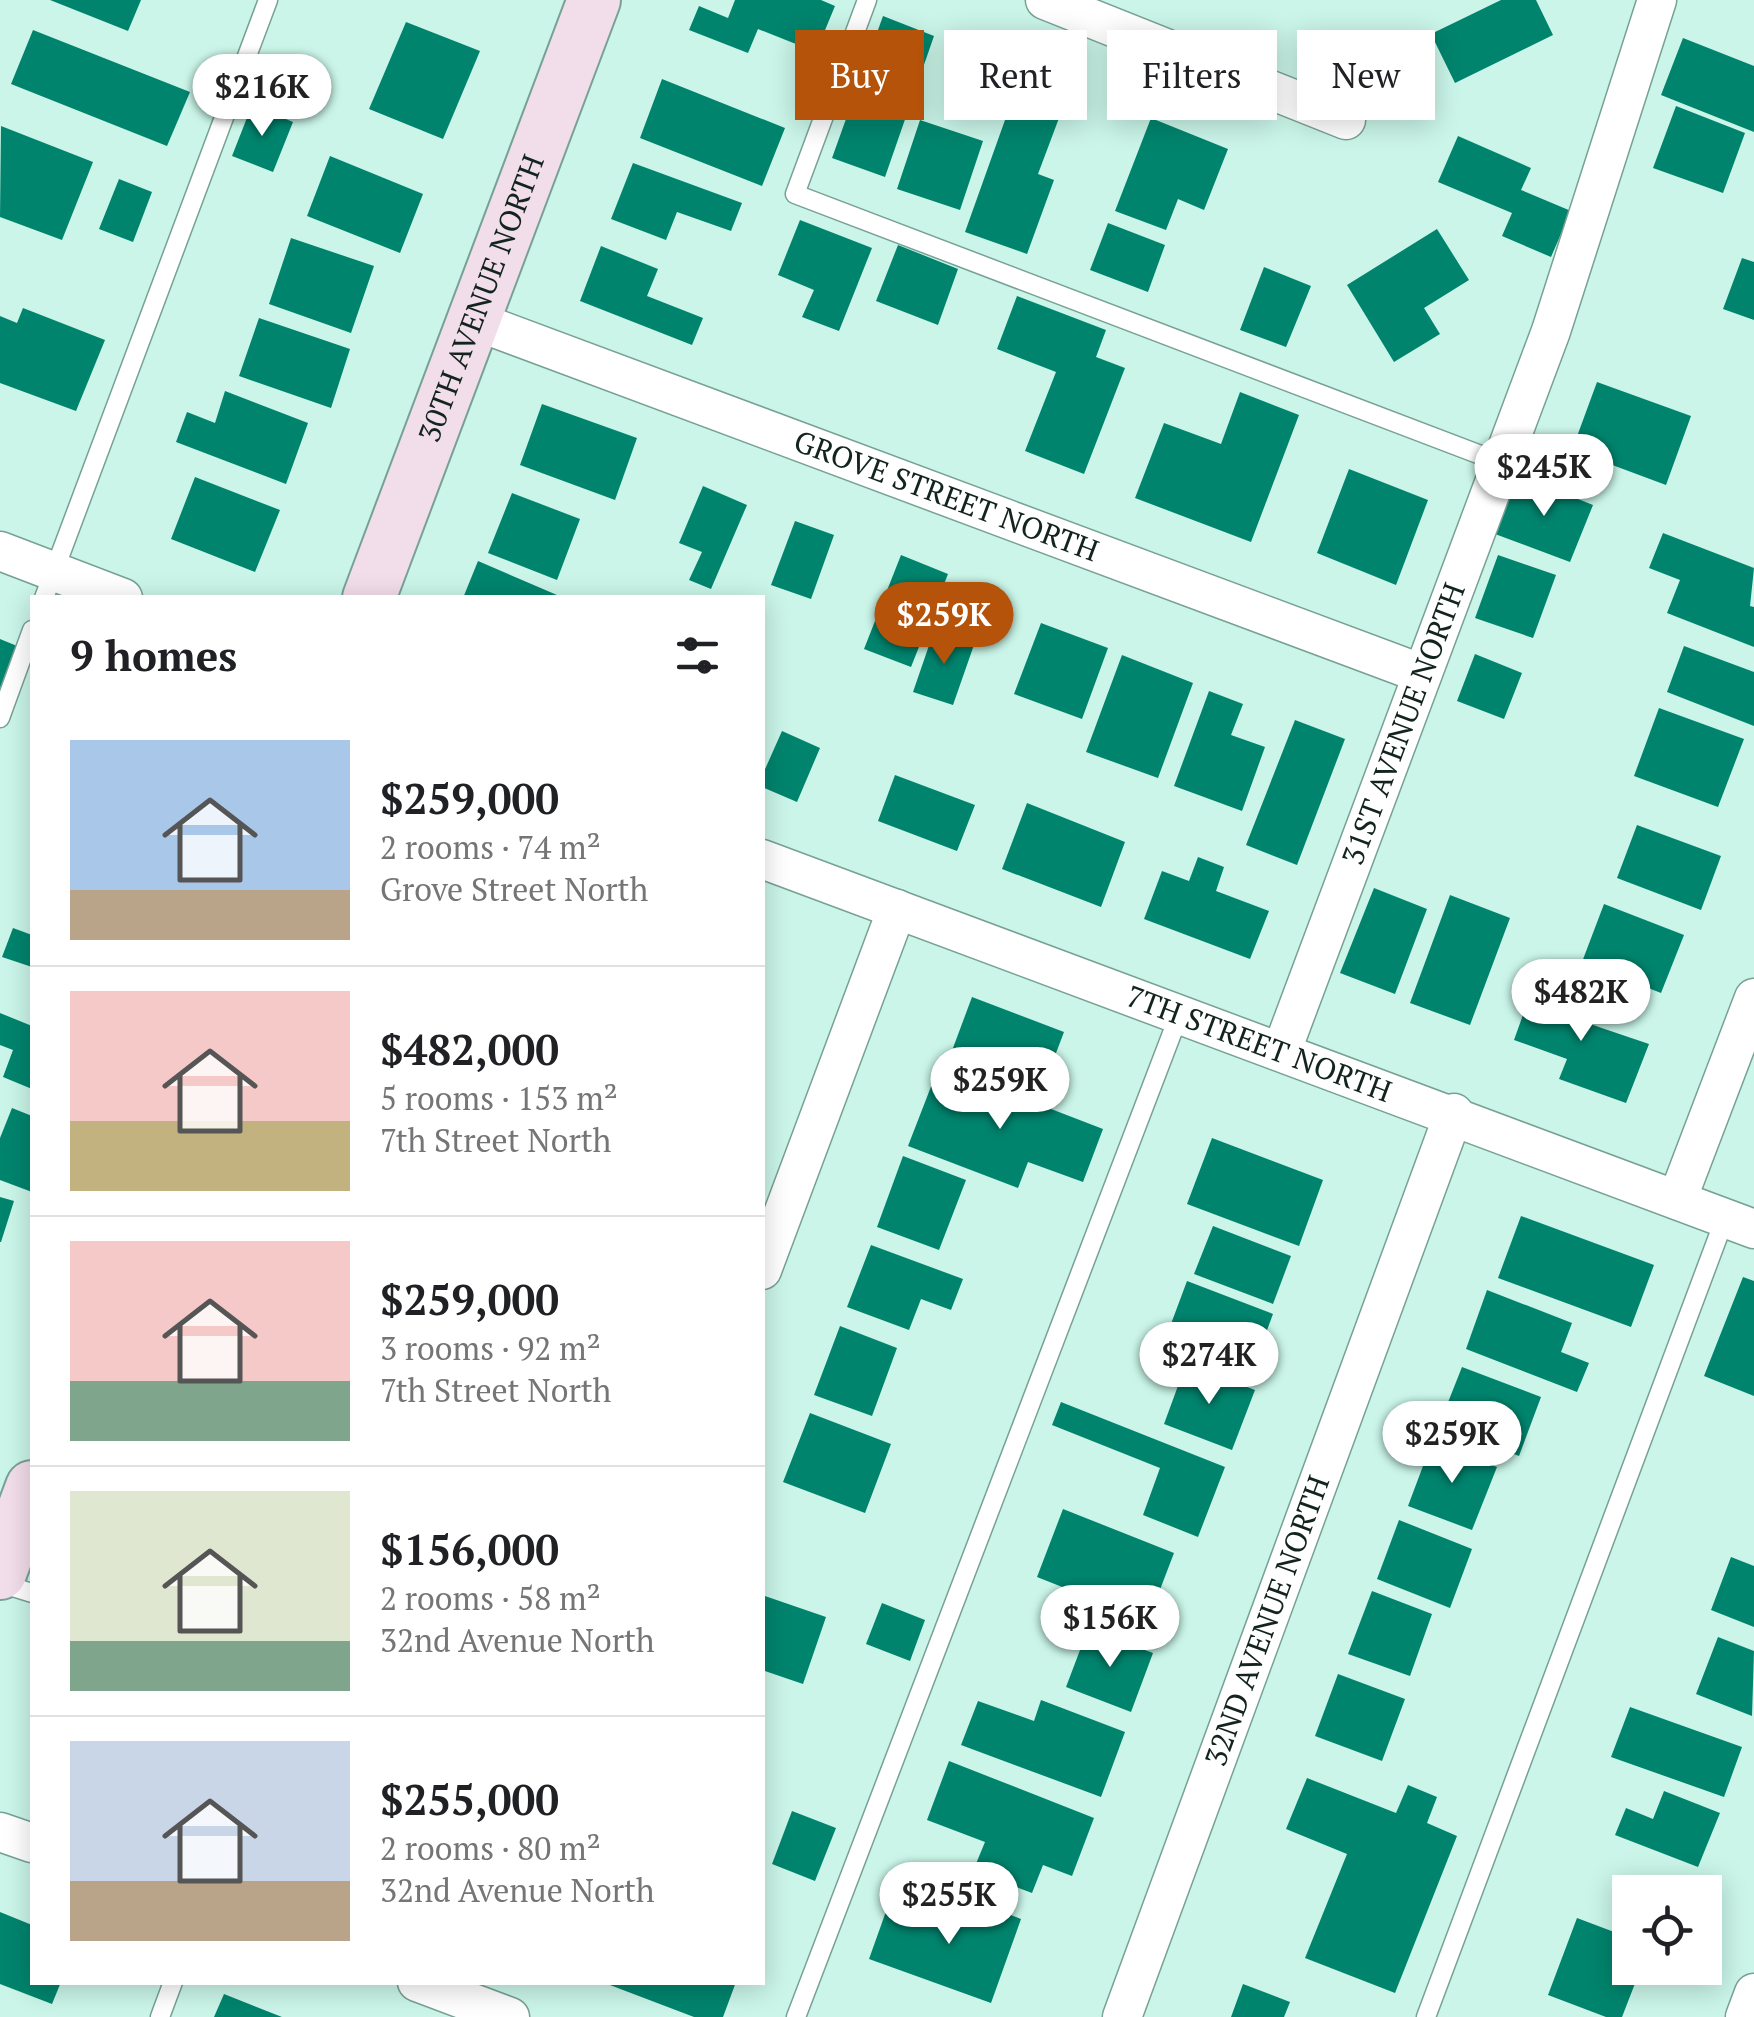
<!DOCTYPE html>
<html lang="en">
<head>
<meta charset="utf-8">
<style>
  :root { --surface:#fff; --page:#f6f6f6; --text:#202124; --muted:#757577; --line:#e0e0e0; --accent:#b45309 }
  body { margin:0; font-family:"PT Serif",serif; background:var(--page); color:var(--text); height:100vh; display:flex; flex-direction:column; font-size:38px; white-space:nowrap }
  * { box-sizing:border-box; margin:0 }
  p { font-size:32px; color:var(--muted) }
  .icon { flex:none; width:55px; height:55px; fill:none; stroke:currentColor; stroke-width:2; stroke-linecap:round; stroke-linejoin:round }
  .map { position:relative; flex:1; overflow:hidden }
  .details { position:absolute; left:30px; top:595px; width:735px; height:1390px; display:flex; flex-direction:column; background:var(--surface); border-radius:0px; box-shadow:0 5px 25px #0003 }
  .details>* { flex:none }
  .top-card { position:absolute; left:795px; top:30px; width:808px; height:90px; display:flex; gap:20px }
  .tools { position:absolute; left:1612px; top:1875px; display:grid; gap:20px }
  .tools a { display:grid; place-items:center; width:110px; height:110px; border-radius:0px; background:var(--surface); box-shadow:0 5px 25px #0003; font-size:50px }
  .price { position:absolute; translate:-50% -85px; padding:0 22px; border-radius:35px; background:#fff; color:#222; font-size:32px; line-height:65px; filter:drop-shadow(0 2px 5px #0008) }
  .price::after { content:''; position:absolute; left:50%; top:60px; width:30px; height:22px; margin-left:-15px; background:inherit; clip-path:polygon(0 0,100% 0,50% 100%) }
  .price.current { background:var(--accent); color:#fff }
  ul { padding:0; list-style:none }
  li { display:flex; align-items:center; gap:30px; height:250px; padding:0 40px }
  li+li { border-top:2px solid var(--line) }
  li span { display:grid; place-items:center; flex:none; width:280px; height:200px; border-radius:0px; color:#555 }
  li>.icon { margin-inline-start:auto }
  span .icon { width:120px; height:120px; fill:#fffc; stroke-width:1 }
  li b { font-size:42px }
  h2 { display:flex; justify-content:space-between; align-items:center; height:120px; padding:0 40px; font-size:42px }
  .pill { padding:0 35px; border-radius:0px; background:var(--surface); box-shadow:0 5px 25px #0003; font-size:35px; line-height:90px }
  .pill.current { background:var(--accent); color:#fff }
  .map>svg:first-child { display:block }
  .building { fill:#01846d }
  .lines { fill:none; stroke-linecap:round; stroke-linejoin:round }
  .lane-casing { stroke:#78a195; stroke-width:21 }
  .street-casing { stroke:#78a195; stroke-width:41 }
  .secondary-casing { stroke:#78a195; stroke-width:56 }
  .lane { stroke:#fff; stroke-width:18 }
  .street { stroke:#fff; stroke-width:38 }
  .secondary { stroke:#f2ddea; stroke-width:52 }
  .labels { text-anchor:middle; stroke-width:10; stroke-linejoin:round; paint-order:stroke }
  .street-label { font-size:30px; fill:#13241f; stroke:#fff }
</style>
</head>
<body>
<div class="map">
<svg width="1754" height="2017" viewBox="0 0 1754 2017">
  <rect width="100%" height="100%" fill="#caf5e8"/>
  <path class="building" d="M50 0H141L128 31Z
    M735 0H821L835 6 816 52 758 29 748 53 689 30 699 6 728 18Z
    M1501 0H1536L1553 35 1455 83 1431 34Z
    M883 16 934 36 885 177 832 158Z
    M406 22 480 51 443 139 369 109Z
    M33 30 190 92 167 146 11 84Z
    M1683 38 1754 66V132L1661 95Z
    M662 79 785 128 762 186 640 138Z
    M1015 92 1062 110 1038 174 1054 180 1027 254 965 232Z
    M252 105 293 122 273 172 232 156Z
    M1676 106 1745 133 1723 193 1653 168Z
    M1151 118 1228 149 1204 210 1178 199 1166 230 1115 211Z
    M920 120 983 141 960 210 897 189Z
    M1 126 93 162 62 240 0 217Z
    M1458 136 1531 168 1521 190 1571 211 1551 257 1502 236 1512 213 1438 182Z
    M330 156 423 194 400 253 307 216Z
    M633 163 742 203 731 231 677 212 666 240 611 219Z
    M119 179 152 192 133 242 99 229Z
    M800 220 872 248 839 331 802 317 814 290 778 275Z
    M1108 223 1165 245 1148 292 1090 270Z
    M1437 229 1469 280 1424 308 1440 334 1394 362 1347 285Z
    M291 238 374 266 351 333 269 304Z
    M898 245 958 269 938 325 876 301Z
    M601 246 658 269 647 296 703 318 692 345 580 301Z
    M1742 258 1754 262V320L1723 309Z
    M1264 267 1311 286 1286 347 1240 330Z
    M1017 296 1106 330 1096 357 1125 368 1084 474 1025 451 1056 372 997 349Z
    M23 308 105 340 76 411 0 383V316L17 323Z
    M259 318 350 349 331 408 239 376Z
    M1597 382 1691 416 1666 485 1572 450Z
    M225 391 308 423 286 484 176 442 187 412 215 423Z
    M1240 392 1299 415 1251 542 1135 498 1164 423 1221 444Z
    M542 404 637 438 615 500 520 465Z
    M1349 469 1428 500 1396 585 1317 553Z
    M1518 475 1593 505 1570 562 1495 534Z
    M195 477 280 510 255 572 171 539Z
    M703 486 747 505 711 589 689 580 702 552 679 543Z
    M512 493 580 519 557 580 488 553Z
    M795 521 834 535 811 599 771 585Z
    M1663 533 1754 568 1750 606 1754 607V647L1667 613 1680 580 1649 568Z
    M901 555 948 574 911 667 864 649Z
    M1498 555 1556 575 1533 638 1475 618Z
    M478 561 564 598H463Z
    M1041 623 1108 648 1082 719 1014 694Z
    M935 628 975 642 953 705 913 692Z
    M0 639 22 648 0 696Z
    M1684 646 1754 672V726L1667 692Z
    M1475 654 1522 673 1504 719 1457 701Z
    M1122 655 1193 683 1158 778 1086 752Z
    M1209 691 1243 704 1231 735 1265 747 1242 811 1174 786Z
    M1659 708 1744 739 1718 807 1634 776Z
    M1295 720 1345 739 1297 865 1246 845Z
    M782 731 820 748 797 802 762 787V776Z
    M895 775 975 805 957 851 878 821Z
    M1027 803 1125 842 1101 907 1002 869Z
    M1637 825 1721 856 1701 910 1617 878Z
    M1198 857 1224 867 1216 891 1269 911 1250 959 1144 919 1162 871 1189 881Z
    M1374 888 1427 909 1395 994 1340 973Z
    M1450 895 1510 918 1470 1025 1410 1003Z
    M1604 904 1684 935 1661 993 1582 962Z
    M13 928 32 935V967L2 957Z
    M1534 984 1593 1006 1587 1023 1649 1044 1626 1103 1559 1079 1567 1059 1514 1040Z
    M972 997 1064 1032 1045 1082 953 1048Z
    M0 1013 32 1026V1089L3 1077 13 1050 0 1045Z
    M939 1066 1103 1129 1083 1182 1028 1162 1018 1188 908 1146Z
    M12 1108 32 1116V1192L0 1180V1138Z
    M1212 1138 1323 1180 1299 1246 1187 1204Z
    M903 1156 966 1180 939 1250 877 1227Z
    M0 1197 14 1201 1 1242H0Z
    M1521 1216 1654 1265 1631 1327 1498 1278Z
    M1213 1226 1291 1256 1273 1304 1194 1274Z
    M871 1245 963 1279 951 1310 921 1299 909 1330 847 1307Z
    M1743 1277 1754 1281V1396L1704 1376Z
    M1187 1281 1273 1314 1251 1373 1165 1340Z
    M1487 1290 1572 1323 1561 1352 1589 1363 1577 1392 1466 1349Z
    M840 1326 897 1348 872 1416 814 1395Z
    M1186 1364 1255 1390 1232 1450 1164 1424Z
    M1462 1367 1541 1397 1519 1456 1439 1425Z
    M1061 1402 1225 1467 1198 1537 1143 1515 1160 1468 1052 1425Z
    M810 1413 891 1444 865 1513 783 1482Z
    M1432 1442 1497 1467 1472 1530 1408 1506Z
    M1063 1509 1174 1553 1148 1621 1037 1577Z
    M1399 1520 1472 1549 1450 1608 1377 1579Z
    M1731 1557 1754 1566V1627L1711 1610Z
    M1372 1591 1432 1614 1410 1676 1348 1654Z
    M762 1595 826 1617 803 1684 762 1670Z
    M882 1603 925 1620 910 1661 866 1644Z
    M1088 1629 1153 1653 1131 1712 1066 1687Z
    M1718 1637 1754 1651 1752 1716 1696 1694Z
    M1338 1674 1405 1699 1382 1761 1315 1736Z
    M1041 1700 1125 1732 1101 1797 961 1745 978 1701 1034 1721Z
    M1630 1707 1742 1747 1724 1797 1611 1757Z
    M949 1761 1094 1818 1072 1876 1043 1865 1032 1893 973 1871 985 1842 927 1820Z
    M1307 1778 1396 1813 1408 1785 1437 1797 1427 1823 1457 1836 1395 1993 1305 1958 1347 1854 1286 1829Z
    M1664 1791 1720 1813 1698 1867 1615 1835 1626 1808 1653 1819Z
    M792 1811 836 1828 815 1881 772 1864Z
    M960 1896 1021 1919 991 2003 869 1959 889 1903 950 1925Z
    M0 1912 32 1925V1982H61L52 2004 0 1984Z
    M1577 1918 1630 1938V1968H1641L1622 2017H1606L1548 1995Z
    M602 1982H736L723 2017H694Z
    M1243 1984 1290 2002 1284 2017H1231Z
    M224 1994 282 2017H214Z"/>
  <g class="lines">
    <g class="lane-casing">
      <path id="lane" d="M867 0 795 194 1499 462
        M44 598 268 0
        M0 718 32 630
        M0 1583 32 1593
        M160 2017 173 1982
        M796 2017 1179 1015
        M1426 2017 1725 1218"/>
    </g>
    <g class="street-casing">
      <g id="street">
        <path d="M1045 0 1346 120"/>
        <path id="s1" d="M473 320 1420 673"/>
        <path d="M0 551 123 598"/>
        <path id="s2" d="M762 859 1754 1229"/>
        <path id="s3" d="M1282 1050 1551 331 1657 0"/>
        <path d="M1677 1200 1754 998"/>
        <path d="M762 1270 897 909"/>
        <path d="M0 1832 32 1843"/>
        <path d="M417 1982 510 2017"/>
        <path id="s4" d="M1122 2017 1454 1113"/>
        <path d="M1745 2017 1754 1993"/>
      </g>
    </g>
    <g class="secondary-casing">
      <g id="secondary">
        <path id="s5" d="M369 598 594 0"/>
        <path d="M0 1573 32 1487"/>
      </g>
    </g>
    <use href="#lane" class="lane"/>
    <use href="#street" class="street"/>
    <use href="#secondary" class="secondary"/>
  </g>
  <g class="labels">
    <g class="street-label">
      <text dy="10" stroke="none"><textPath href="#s5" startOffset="320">30TH AVENUE NORTH</textPath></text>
      <text dy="10" stroke="none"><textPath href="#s1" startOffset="505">GROVE STREET NORTH</textPath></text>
      <text dy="10" stroke="none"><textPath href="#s3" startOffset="348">31ST AVENUE NORTH</textPath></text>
      <text dy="10" stroke="none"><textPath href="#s2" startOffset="530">7TH STREET NORTH</textPath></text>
      <text dy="10" stroke="none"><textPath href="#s4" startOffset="422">32ND AVENUE NORTH</textPath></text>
    </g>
  </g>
</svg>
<div class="tools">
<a><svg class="icon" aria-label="locate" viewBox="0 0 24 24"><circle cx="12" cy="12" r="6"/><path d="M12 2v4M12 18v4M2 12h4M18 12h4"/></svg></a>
</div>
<b class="price" style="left:262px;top:139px">$216K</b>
<b class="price" style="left:1544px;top:519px">$245K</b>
<b class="price current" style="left:944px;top:667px">$259K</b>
<b class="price" style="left:1581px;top:1044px">$482K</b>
<b class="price" style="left:1000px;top:1132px">$259K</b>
<b class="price" style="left:1209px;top:1407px">$274K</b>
<b class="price" style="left:1452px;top:1486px">$259K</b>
<b class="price" style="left:1110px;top:1670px">$156K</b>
<b class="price" style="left:949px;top:1947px">$255K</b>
<div class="top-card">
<a class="pill current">Buy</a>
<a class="pill">Rent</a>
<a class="pill">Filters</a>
<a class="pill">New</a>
</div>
<section class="details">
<h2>9 homes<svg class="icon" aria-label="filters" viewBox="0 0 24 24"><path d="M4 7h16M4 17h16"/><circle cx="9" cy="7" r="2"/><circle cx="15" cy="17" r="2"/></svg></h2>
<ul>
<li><span style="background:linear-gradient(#a9c7e8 75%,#b9a48a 0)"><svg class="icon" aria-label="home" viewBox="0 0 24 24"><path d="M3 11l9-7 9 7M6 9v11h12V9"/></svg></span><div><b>$259,000</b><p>2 rooms · 74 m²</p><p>Grove Street North</p></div></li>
<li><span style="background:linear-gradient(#f6c9c9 65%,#c2b280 0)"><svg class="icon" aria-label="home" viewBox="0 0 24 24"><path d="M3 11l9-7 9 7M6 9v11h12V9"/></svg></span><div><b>$482,000</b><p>5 rooms · 153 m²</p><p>7th Street North</p></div></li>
<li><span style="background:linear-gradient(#f6c9c9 70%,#7fa58c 0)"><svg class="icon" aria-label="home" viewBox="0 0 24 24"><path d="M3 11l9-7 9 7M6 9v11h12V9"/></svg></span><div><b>$259,000</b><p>3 rooms · 92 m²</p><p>7th Street North</p></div></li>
<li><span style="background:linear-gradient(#dfe7d0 75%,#7fa58c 0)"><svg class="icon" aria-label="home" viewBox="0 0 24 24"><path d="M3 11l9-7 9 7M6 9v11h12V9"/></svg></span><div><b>$156,000</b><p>2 rooms · 58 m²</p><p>32nd Avenue North</p></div></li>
<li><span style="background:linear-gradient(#c9d6e8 70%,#b9a48a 0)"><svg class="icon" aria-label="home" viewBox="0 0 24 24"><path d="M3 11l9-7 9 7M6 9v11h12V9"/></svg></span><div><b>$255,000</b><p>2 rooms · 80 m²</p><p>32nd Avenue North</p></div></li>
</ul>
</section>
</div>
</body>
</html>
